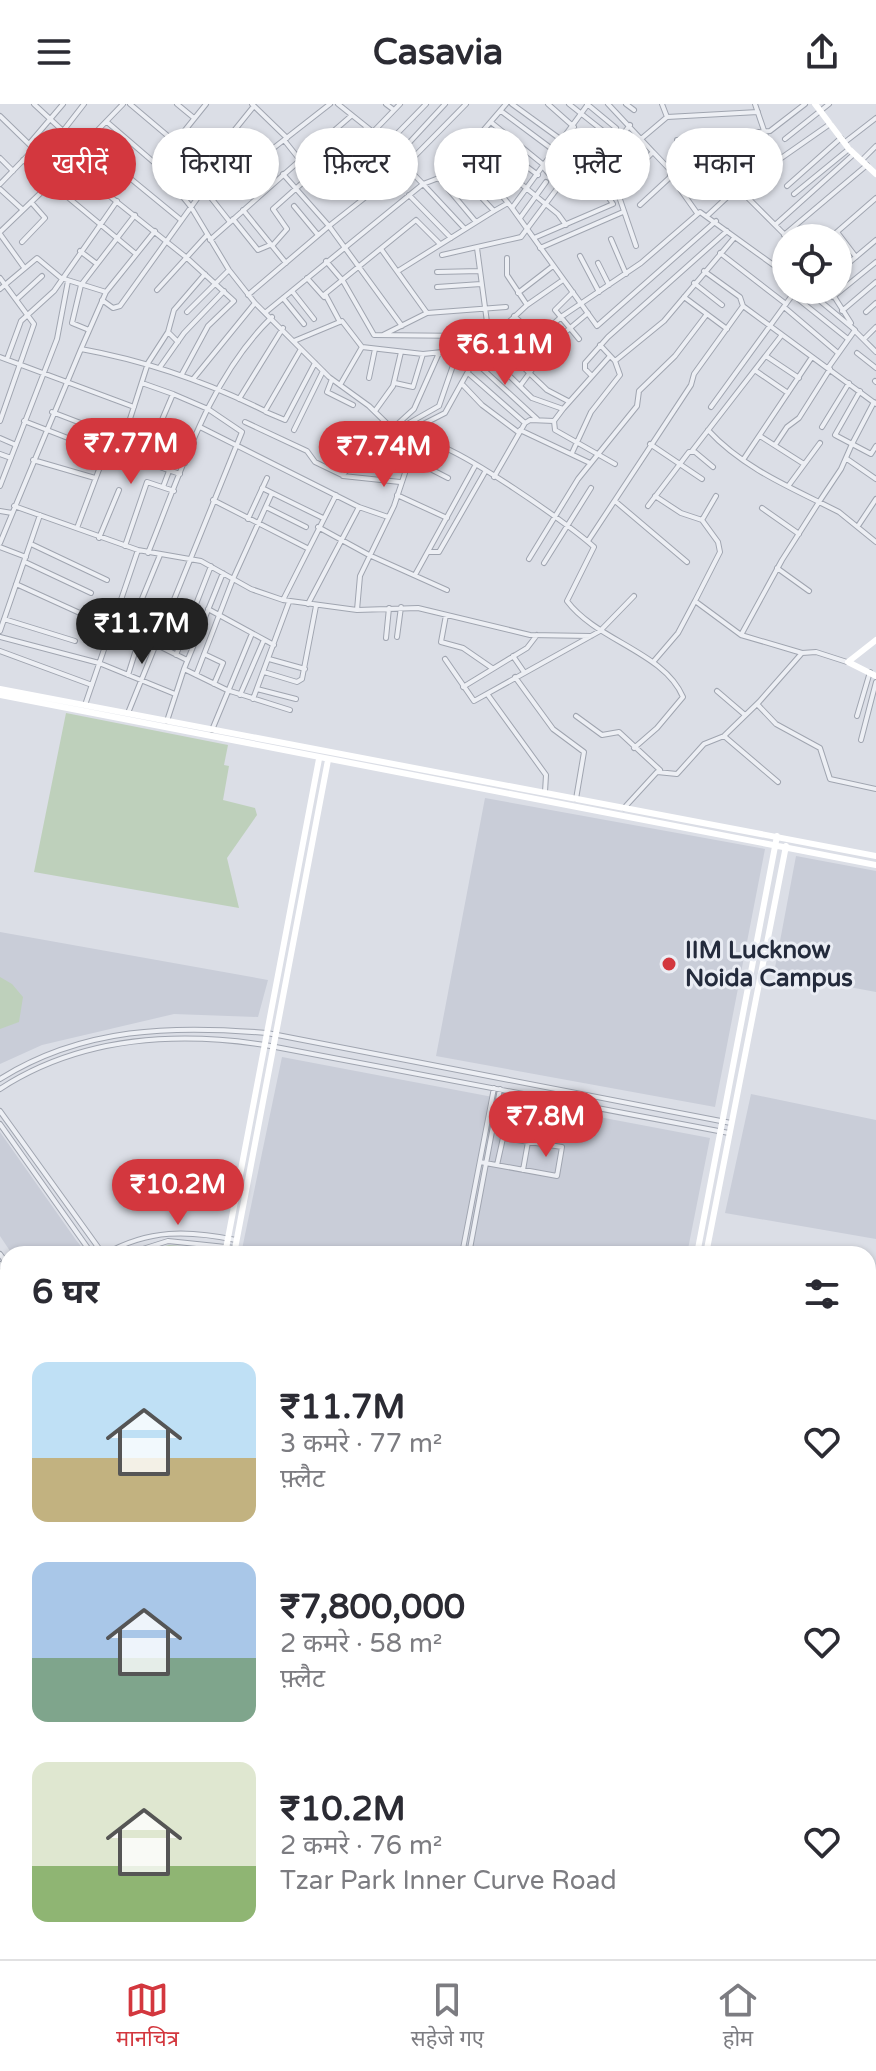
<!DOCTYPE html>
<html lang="hi">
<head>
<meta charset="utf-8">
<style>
  :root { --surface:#fff; --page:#f7f7f7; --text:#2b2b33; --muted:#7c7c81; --line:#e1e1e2; --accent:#d3373e }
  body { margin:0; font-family:"Varela Round","Noto Sans Devanagari",sans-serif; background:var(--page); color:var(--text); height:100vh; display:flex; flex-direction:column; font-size:30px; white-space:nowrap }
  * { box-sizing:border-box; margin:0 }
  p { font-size:26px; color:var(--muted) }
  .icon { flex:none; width:44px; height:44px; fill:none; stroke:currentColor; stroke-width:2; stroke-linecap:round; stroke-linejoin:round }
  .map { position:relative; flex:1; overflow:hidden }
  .side { position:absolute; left:0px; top:1142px; width:876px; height:714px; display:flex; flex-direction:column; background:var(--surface); border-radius:24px 24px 0 0; box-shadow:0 2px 6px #0004 }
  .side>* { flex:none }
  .top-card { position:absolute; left:24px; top:24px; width:828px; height:72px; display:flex; gap:16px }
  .fabs { position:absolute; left:772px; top:120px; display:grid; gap:16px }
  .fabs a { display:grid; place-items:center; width:80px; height:80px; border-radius:50%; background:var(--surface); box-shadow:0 2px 6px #0004; font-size:40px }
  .price { position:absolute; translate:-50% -68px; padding:0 18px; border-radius:28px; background:var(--accent); color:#fff; font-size:26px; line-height:52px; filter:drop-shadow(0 2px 4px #0008) }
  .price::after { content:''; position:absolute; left:50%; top:48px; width:24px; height:18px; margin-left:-12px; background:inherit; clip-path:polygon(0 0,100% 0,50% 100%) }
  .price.selected { background:#222; color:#fff }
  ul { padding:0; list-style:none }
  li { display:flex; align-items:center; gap:24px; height:200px; padding:0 32px }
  li span { display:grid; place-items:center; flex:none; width:224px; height:160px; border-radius:16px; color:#555 }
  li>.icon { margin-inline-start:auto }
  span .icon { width:96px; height:96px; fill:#fffc; stroke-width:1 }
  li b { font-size:34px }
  h2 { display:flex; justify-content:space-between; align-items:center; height:96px; padding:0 32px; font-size:34px }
  .tag { padding:0 28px; border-radius:36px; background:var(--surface); box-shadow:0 2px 6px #0004; font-size:28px; line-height:72px }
  .tag.selected { background:var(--accent); color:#fff }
  header { display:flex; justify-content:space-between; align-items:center; height:104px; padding:0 32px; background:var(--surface); font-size:36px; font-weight:800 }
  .tabs { display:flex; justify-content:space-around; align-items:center; height:112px; border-top:2px solid var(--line); background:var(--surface); font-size:22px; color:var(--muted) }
  .tabs a { display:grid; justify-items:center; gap:4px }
  .tabs .selected { color:var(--accent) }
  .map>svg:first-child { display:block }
  .built { fill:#c9cdd8 }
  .green { fill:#bed0bb }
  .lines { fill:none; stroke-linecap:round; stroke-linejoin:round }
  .stream { stroke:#93a7c9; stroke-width:2 }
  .street-casing { stroke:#a0a5b0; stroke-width:6 }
  .street { stroke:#edeff4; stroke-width:4 }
  .secondary { stroke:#fff; stroke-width:6 }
  .poi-dot { fill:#d3373e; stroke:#eaedf4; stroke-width:3 }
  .labels { text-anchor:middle; stroke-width:6; stroke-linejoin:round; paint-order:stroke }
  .poi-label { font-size:24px; font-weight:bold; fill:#242b3c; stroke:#eaedf4; text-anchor:start }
</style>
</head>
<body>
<header><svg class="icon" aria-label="menu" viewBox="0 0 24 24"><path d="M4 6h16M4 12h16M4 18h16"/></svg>Casavia<svg class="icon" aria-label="share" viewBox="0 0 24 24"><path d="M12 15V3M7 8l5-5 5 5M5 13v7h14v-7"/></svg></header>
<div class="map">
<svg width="876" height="1855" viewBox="0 0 876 1855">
  <rect width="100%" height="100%" fill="#dbdee6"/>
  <path class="built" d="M485 694 765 745 715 1003 436 952Z
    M796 752 876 767V888L774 869Z
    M0 828 268 876 258 913 174 910 42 941 0 960Z
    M282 953 710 1034 687 1150H595L551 1142 549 1150H241Z
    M751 990 876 1016V1135L725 1109Z
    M0 1028 76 1136 87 1150H12L0 1132Z
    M0 1169 8 1181V1303L0 1308Z
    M8 1320V1399L0 1405V1325Z
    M115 1848H214L213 1855H113Z
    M580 1848H725L724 1855H599L579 1851Z"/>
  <path class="green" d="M66 609 228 641 224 661 229 662 223 696 255 704 257 711 227 754 239 804 34 768Z
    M0 873 12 880 23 893 19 918 0 925Z
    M169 1141 220 1145 219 1150H135Z
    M868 1347 876 1348V1404L868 1402Z
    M8 1415V1594L0 1589V1421Z
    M868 1430 876 1432V1487L868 1486Z"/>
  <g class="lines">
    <path class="stream" d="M3 1838 8 1839
      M41 1848 66 1855"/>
    <g class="street-casing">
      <path id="street" d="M34 0 63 27 84 0
        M123 0 67 58 187 154 234 197 208 222 182 270
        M130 0 175 38
        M177 0 194 14
        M206 0 157 61 191 103 229 166 255 199 329 273 369 302 413 345C419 341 423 338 430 339 457 342 572 422 594 443L567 497C597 537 664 548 683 593L657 624 634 644
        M252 0 287 34
        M338 0 373 28
        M386 0 394 6
        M400 0 373 28 423 80 444 72 506 0
        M512 0 563 37
        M548 0 574 23
        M569 0 617 38
        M587 0 616 24
        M588 0 512 104 597 222 716 117
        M608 0 653 48 628 73
        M626 0 634 6
        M662 0 667 13
        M501 7 556 48
        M0 12 34 45 0 80
        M351 12 298 58 310 72 366 24
        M107 18 157 61
        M492 19 545 62
        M572 26 619 64
        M483 30 538 71
        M229 33 254 2
        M641 35 667 13 758 8
        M785 35 829 0
        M284 36 300 56
        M565 36 613 75 636 142
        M677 36 770 27 805 0
        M86 38 181 116
        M845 38 876 14
        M29 40 63 0
        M473 41 558 110 566 121
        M385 42 426 0
        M49 43 63 27
        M34 45 41 50 49 43 67 58
        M653 48 673 69
        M396 53 445 0
        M770 53 777 57 830 20
        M0 54 13 67
        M23 56 136 150
        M550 56 592 91
        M862 56 876 42
        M257 57 330 0
        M453 63 494 107
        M598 63 630 21
        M480 65 508 99
        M670 71 697 109
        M439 74 476 118
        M787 82 841 34
        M737 83 788 134
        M56 84 74 64
        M0 85 23 106
        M204 85 230 118
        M794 90 849 45
        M409 91 451 134
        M640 101 679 65 769 55 771 47 755 0
        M294 102 318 131
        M243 106 286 159
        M707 112 767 56
        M520 114 546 78
        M233 115 258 146 270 141
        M775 121 854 50
        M0 128 50 80
        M837 128 856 153
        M0 130 23 162
        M784 131 867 61
        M534 134 613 100 603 85 559 46
        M830 134 876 94
        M611 135 626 170
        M210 136 298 58
        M22 138 45 114 31 98
        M272 142 287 125 273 105 310 72 324 85 381 36
        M477 144 489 233
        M540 144 623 108
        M381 145 427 209 506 203
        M80 147 97 160
        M720 149 786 200
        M442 151 521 133 559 82 544 64
        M580 152 599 188
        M507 154V171L527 201
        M326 157 343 177 374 231 469 232
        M598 159 609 181
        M398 167 494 107 508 99 512 104
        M704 167 740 193 743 202
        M437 168 480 167
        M838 168 876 136
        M0 174 34 220 0 317
        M307 174 324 193
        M563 176 527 201 481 244 532 294 563 305 610 252
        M694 179 722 201
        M437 183 481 180
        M0 185 37 154 61 174 106 188
        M157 186 207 131
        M807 186 855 226 828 264
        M830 186 851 219
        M292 187 314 215
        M573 188 555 206 579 235
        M518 189 553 162
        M248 191 329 122 283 70
        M793 191 848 235
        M684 193 727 225
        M833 193 876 158
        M283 194 304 220
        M17 195 42 172
        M102 196 113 204 120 202 204 85 227 64
        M784 203 838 249
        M842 207 876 178
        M187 208 229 166
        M266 208 423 80 465 125
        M866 208 876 199
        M514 212 538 234 561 213 641 159 700 108 786 170
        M340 218 325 190 416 116 439 139
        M402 222 329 122 405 62 466 0
        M89 226 72 219 81 181 135 111
        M855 227 876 248
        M168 228 148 259 119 349 180 370
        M383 231 427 209
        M491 232 547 286 568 297
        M864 235 876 223
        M294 237 342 217 362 243
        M178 238 168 228 174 206 205 170
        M81 245 106 188 155 127
        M857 249 876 264
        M766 252 799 274
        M0 253 134 303
        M7 255 21 217 54 187 117 97
        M474 257 537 315
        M615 257 664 217 734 134
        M160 263 184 229 224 187
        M756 267 788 289
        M468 269 525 319
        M591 271 585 265V259L608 233 727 127
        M194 274 255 199
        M369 274 375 245
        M332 275 327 288 353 301
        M875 277 876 278
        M142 279 173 290 150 344
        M395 279 413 283 423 250
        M340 281 362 243 423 250 481 244 445 309 400 332
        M463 281 482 301 518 328
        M520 282 550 241 588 209
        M860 287 835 331 852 340 874 298
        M239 295 283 224
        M711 303 796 186
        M375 307 393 282 401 248
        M52 308 112 331 77 424
        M266 308 285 316 315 259
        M24 317 104 348
        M554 317 555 326 615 360
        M245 318 307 347 315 358 342 371 414 305 439 249
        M200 323 359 403 388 413
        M822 323 849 279
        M159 324 194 339
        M294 326 323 267
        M520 326 590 359
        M708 326C738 359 780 379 819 398L841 365 852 340 871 350 876 342
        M395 327 439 302 458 247
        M760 332 804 360
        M0 334 16 341
        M124 334 185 359
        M650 340 702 375
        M775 341 787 323 799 314 830 265
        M692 347 781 232
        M572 349 591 308 620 271 615 257 600 241
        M0 350 11 354
        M409 354 448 374
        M847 355 876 375
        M33 356 95 374
        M743 356 812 253
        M343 372 400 378
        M494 373 525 319 530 316 554 317 563 305
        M789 381 820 339
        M0 382 57 235 68 177
        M163 383 169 367
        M262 384 323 414
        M397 391 447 414
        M655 392 681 409 702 416
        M213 396 307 444
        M615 397 687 458
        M14 402 138 446 201 457 251 485 283 496 357 506 418 504 530 531 591 532
        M648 402 689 348H695L713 363
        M266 403 306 423
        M762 404 799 430
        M0 407 12 409
        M248 415 267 374
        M858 422 876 395
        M318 423 369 451 447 486
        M99 434 119 386
        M588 437 691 281 694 270 743 202 876 300
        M0 439 81 245C147 257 205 277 265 307L301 245
        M31 440 107 476
        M125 442 147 378 174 387
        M0 443 26 453
        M428 448H439L485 368
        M148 449C181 369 208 275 272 213
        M529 455 578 375 637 302 639 287 675 252 707 210
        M25 458 91 489
        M544 459 591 384
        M777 464 809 487
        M415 471 475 362
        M16 480 82 510
        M283 496 336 391
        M695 497 720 448 718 438 702 416 716 392
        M308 500 359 403
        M208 505 274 541
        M357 506 360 472 394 402 413 345
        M446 511 441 538 463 544 492 564
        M4 515 75 537
        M0 527 40 411
        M741 531 782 456 819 398 839 408 876 438
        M0 533 99 559 175 590
        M397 533 401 503
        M386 534 389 504
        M155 540 187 556
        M0 547 92 581
        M204 550 223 559 214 580
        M176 551 211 462
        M513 552 524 568
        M269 555 305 565
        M445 555 474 597 600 527 634 492
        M654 557 678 529 695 497 741 531 802 549
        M184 565 223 469
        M264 568 297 578 302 575 316 502
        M128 571 139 536 130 524 160 451
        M196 571 233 475 272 389
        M515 573 553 625 584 648 576 695
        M463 583 527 544 537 531
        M257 585 296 595
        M717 587 745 611
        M240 591 263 538
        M488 591 546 671 545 688
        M253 595 289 498
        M757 600 776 620 820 644 830 675 876 685
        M85 601 138 446
        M128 609 242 328 208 305 173 290
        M576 612 602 631 619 628 660 666
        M857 612 870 568
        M167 617 184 565 227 586 290 606
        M212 626 251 532
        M724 632 778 678
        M861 636 876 578
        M624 704 657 668 677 670 704 640 724 632 759 598 802 549 816 548 847 558
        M0 975C83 923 173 921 267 929L731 1019
        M0 985C80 933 173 927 265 941L729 1029
        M0 1007 103 1150
        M0 1020 92 1150
        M480 1058 557 1072 562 1043 503 1034 497 1061
        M523 1066 528 1038
        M0 1150 8 1161
        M105 1150C149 1125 188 1126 236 1136
        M127 1150 168 1137 235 1144
        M462 1150 494 984
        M469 1150 500 985
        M0 1160 8 1172
        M0 1214 8 1208
        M0 1314 8 1308
        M0 1319 8 1314
        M0 1410 8 1405
        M0 1421 8 1415
        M0 1589 8 1594
        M0 1598 8 1603
        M0 1615 8 1618
        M0 1656 8 1627
        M0 1680 8 1648
        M0 1692 8 1695
        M0 1702 8 1704
        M0 1721 8 1718
        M0 1750 8 1754
        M0 1788 8 1779
        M0 1833 8 1835
        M9 1848 36 1855
        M356 1848 391 1855
        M499 1848 502 1855
        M216 1855 218 1848
        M294 1855 295 1848
        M334 1855 335 1848
        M404 1855 405 1848
        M415 1855 416 1848
        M454 1855 455 1848
        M546 1855 547 1848"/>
    </g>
    <use href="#street" class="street"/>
    <path class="secondary" d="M815 0 849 45 876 70
      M876 536 848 558 876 572
      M0 585 876 752
      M0 591 876 761
      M225 1150 319 655
      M234 1150 328 656
      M697 1150 777 732
      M706 1150 786 742
      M868 1413 876 1414
      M868 1423 876 1424
      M0 1852 14 1855
      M90 1855 92 1848
      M101 1855 103 1848
      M562 1855 563 1848
      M570 1855 571 1848
      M872 1855 876 1835"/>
  </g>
  <circle class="poi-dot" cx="669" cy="860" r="8"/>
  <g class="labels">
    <g class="poi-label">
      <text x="685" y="854">IIM Lucknow<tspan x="685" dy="28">Noida Campus</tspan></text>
    </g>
  </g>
</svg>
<div class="fabs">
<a><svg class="icon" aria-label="locate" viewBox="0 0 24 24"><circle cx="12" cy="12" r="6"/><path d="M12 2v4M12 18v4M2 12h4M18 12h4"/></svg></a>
</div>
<b class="price" style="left:505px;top:283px">₹6.11M</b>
<b class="price" style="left:131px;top:382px">₹7.77M</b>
<b class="price" style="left:384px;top:385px">₹7.74M</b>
<b class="price selected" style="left:142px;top:562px">₹11.7M</b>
<b class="price" style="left:546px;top:1055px">₹7.8M</b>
<b class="price" style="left:178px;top:1123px">₹10.2M</b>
<div class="top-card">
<a class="tag selected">खरीदें</a>
<a class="tag">किराया</a>
<a class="tag">फ़िल्टर</a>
<a class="tag">नया</a>
<a class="tag">फ़्लैट</a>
<a class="tag">मकान</a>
</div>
<section class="side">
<h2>6 घर<svg class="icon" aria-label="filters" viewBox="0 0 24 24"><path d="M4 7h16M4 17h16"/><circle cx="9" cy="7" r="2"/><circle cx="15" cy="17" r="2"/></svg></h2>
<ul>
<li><span style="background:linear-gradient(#bfe0f5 60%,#c2b280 0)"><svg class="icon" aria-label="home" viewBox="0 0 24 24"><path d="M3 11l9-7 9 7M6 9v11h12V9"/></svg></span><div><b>₹11.7M</b><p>3 कमरे · 77 m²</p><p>फ़्लैट</p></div><svg class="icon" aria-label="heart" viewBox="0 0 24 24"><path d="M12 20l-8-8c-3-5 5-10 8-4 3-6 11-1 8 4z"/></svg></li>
<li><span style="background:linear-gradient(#a9c7e8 60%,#7fa58c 0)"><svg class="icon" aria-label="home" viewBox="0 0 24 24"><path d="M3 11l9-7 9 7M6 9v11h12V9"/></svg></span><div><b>₹7,800,000</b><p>2 कमरे · 58 m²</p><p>फ़्लैट</p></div><svg class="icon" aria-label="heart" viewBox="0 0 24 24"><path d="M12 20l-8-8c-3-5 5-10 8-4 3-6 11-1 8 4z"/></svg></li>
<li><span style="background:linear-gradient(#dfe7d0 65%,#8fb573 0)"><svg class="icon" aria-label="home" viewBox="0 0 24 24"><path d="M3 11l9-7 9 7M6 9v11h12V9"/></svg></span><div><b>₹10.2M</b><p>2 कमरे · 76 m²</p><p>Tzar Park Inner Curve Road</p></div><svg class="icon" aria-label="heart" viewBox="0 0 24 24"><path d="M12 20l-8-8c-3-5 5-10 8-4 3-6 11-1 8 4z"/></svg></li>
</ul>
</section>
</div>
<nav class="tabs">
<a class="selected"><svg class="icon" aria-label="map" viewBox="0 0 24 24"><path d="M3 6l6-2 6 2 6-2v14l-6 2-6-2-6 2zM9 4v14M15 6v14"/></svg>मानचित्र</a>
<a><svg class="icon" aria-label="saved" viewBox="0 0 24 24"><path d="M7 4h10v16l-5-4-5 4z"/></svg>सहेजे गए</a>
<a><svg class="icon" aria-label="home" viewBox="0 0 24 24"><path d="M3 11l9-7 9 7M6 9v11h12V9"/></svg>होम</a>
</nav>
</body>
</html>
